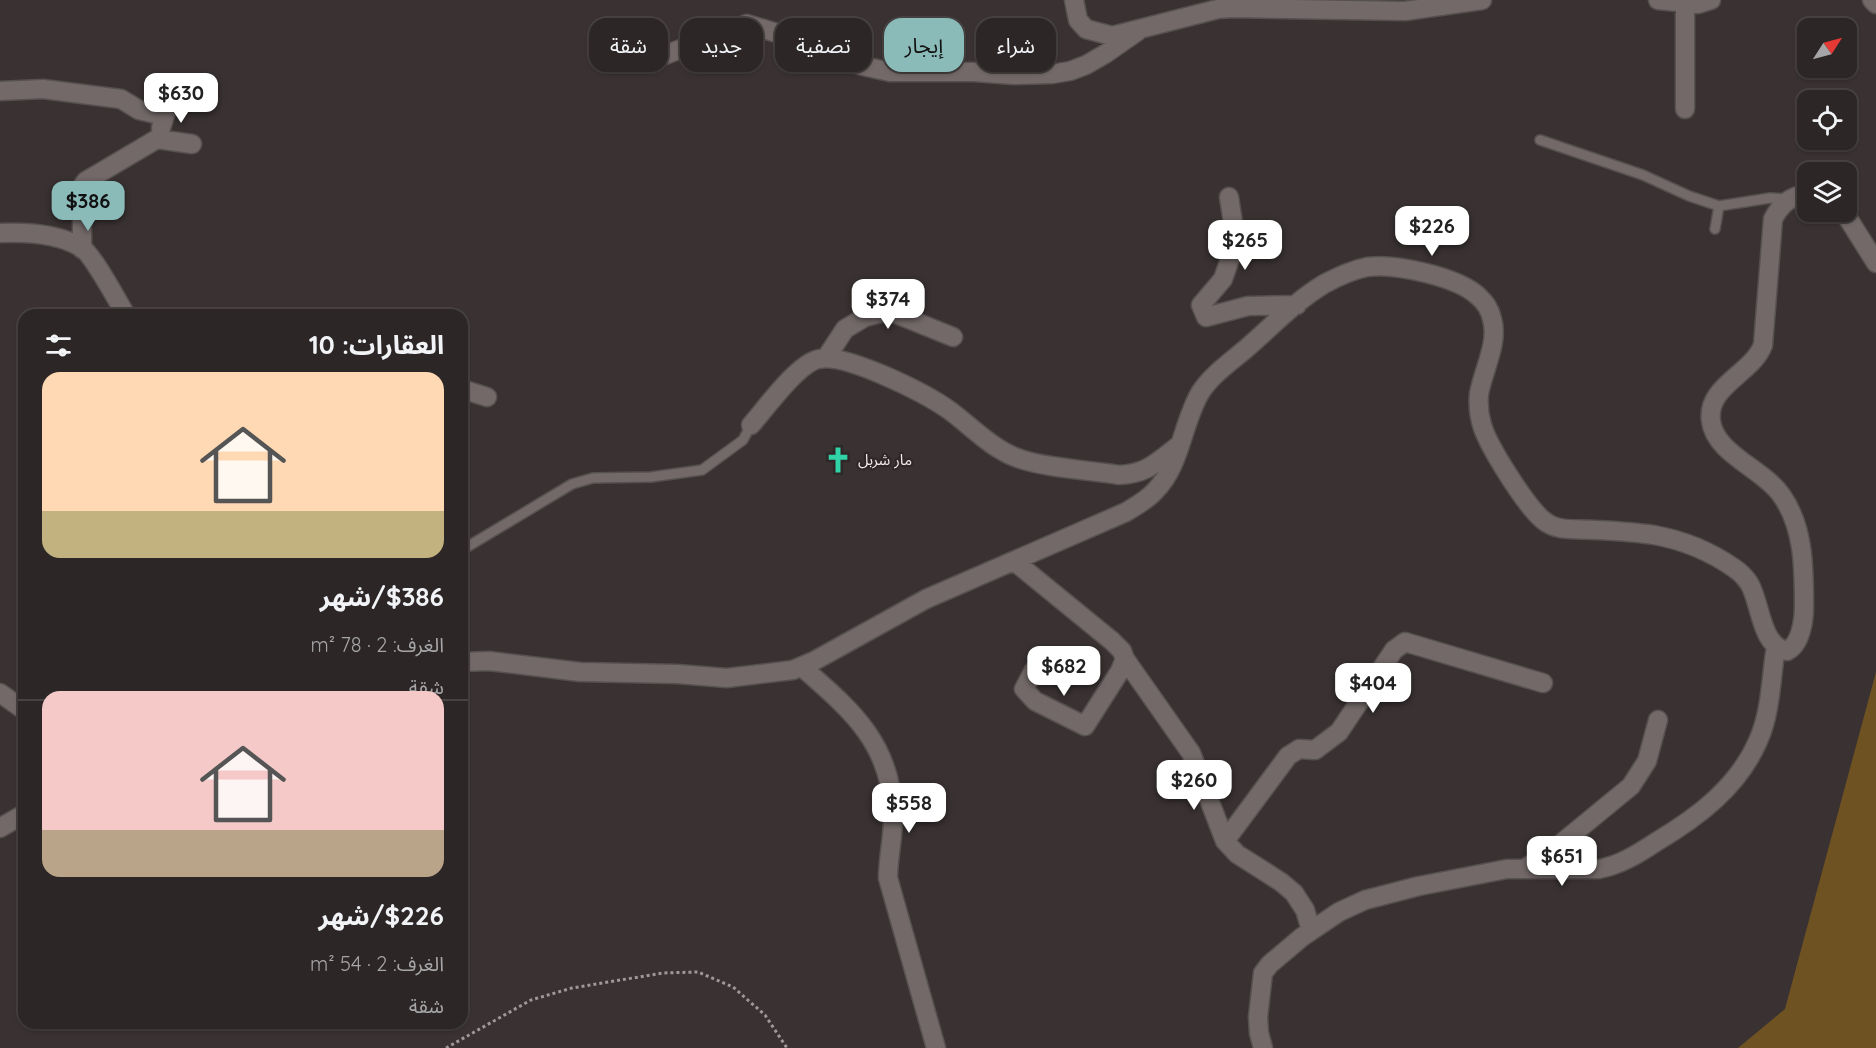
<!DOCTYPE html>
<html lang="ar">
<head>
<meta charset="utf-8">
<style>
  :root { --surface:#2c2626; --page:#342e2e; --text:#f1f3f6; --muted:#a6a5a7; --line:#484343; --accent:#8bbbb9 }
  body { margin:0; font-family:Quicksand,"Noto Sans Arabic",sans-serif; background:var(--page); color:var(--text); direction:rtl; height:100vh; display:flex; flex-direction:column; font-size:22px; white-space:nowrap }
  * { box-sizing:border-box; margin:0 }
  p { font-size:20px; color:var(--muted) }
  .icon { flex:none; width:33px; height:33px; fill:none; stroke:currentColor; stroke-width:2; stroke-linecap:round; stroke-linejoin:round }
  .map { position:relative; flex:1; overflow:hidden; direction:ltr }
  .sheet { position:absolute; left:18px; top:309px; width:450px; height:720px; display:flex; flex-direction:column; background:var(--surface); border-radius:18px; box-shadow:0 2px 4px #0004,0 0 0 2px var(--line); direction:rtl }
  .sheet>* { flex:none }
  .guide { position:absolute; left:486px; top:18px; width:570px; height:54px; direction:rtl; display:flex; gap:12px }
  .needle { width:39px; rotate:54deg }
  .buttons { position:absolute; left:1797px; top:18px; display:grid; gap:12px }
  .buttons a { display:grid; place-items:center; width:60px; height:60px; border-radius:12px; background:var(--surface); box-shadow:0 2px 4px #0004,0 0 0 2px var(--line); font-size:30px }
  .price { position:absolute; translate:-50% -51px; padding:0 14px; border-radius:12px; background:#fff; color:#222; font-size:20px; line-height:39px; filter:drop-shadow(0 2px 3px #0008) }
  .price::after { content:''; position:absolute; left:50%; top:36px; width:18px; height:14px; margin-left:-9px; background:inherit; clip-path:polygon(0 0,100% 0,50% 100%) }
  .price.active { background:var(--accent); color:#111 }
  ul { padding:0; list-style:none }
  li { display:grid; align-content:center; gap:12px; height:318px; padding:0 24px }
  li+li { border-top:2px solid var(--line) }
  li span { display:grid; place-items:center; height:186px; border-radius:18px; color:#555 }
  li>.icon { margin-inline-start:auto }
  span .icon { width:108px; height:108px; fill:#fffc; stroke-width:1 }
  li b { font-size:26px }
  h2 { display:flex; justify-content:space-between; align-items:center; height:72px; padding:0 24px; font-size:26px }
  .pill { padding:0 21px; border-radius:18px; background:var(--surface); box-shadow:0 2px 4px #0004,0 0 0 2px var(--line); font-size:21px; line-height:54px }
  .pill.active { background:var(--accent); color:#111 }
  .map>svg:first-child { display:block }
  .green { fill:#6e5222 }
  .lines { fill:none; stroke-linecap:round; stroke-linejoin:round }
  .service-casing { stroke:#575050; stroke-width:12 }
  .minor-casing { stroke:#575050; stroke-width:21 }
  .path { stroke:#9e9898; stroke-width:3; stroke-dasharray:3 3; stroke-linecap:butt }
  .service { stroke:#736969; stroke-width:9 }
  .minor { stroke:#736969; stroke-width:18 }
  .labels { text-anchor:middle; stroke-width:4.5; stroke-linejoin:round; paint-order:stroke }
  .poi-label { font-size:15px; fill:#f0ebeb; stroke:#302828; text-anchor:start }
</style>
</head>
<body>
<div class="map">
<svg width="1876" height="1048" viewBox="0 0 1876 1048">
  <rect width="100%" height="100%" fill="#3a3232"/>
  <path class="green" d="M1876 672V1048H1738L1785 1009Z"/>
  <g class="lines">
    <g class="service-casing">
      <path id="service" d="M1540 140 1643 175 1689 196 1719 206 1770 198 1787 199
        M1715 229 1719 206
        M462 550 572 484 593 478 651 477 702 470 743 440 751 425"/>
    </g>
    <g class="minor-casing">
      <path id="minor" d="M1074 0 1078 20 1086 29 1112 36 1218 9 1233 8 1405 11 1482 0
        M1658 0 1698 4 1711 0
        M1872 0 1876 4
        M1685 4V109
        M649 61 747 24 810 43 838 57 863 66 890 72H974L1014 75 1052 74 1070 71 1086 65 1105 54 1138 31
        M0 91 43 89 121 99 139 110 164 116
        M161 128 170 99
        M1229 197 1236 242 1223 279 1201 305 1206 317 1248 306 1297 305
        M1844 212 1876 263
        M0 233C26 232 59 233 82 248 93 255 118 302 126 315
        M82 249V194L83 185 86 181 157 139 192 144
        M826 358 845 329 865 317 889 311 953 337
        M462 393 465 390 487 397
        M751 425C766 408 798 363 819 359 846 353 925 393 949 410 971 426 990 447 1015 457 1042 468 1089 470 1119 475 1147 474 1157 462 1178 446
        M1014 561 1112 641 1122 651 1125 659 1120 671 1085 726 1035 701 1024 689 1034 670
        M1125 659 1191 753 1225 841 1237 854 1281 882 1294 893 1305 910 1311 930
        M462 662 489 661 580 672 677 674 727 678 793 670 814 661 926 599 1126 512C1136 506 1147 500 1155 491 1181 465 1182 424 1200 393 1211 375 1232 361 1248 347 1272 326 1296 301 1324 284 1337 277 1352 270 1367 267 1395 263 1459 277 1479 297 1486 303 1490 310 1492 319 1499 343 1483 370 1479 394 1478 404 1479 415 1482 425 1488 446 1526 506 1543 520 1558 533 1578 528 1597 530 1616 531 1635 532 1654 535 1682 540 1711 552 1734 568 1740 572 1745 577 1749 583 1761 602 1760 646 1787 651 1801 644 1804 620 1804 606 1804 568 1804 528 1782 496 1764 469 1715 454 1711 421 1706 386 1752 374 1763 345L1773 219C1781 204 1790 196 1808 194
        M802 667C851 710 891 743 893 813 894 835 888 856 888 878L936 1048
        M0 693 24 710
        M0 828 24 814
        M1225 841 1288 756 1299 749 1315 750 1339 732 1394 650 1405 642 1543 683
        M1526 868 1558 846 1631 786 1647 761 1658 720
        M1263 1048 1259 1033 1258 1017 1263 973 1270 964 1302 937 1339 912 1365 900 1419 886 1507 869H1599C1620 865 1638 854 1656 842 1698 817 1738 787 1758 741 1771 713 1771 677 1776 646"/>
    </g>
    <path class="path" d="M446 1048 531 1000 572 988 663 973 698 972 733 987 765 1015 787 1048"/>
    <use href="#service" class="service"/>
    <use href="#minor" class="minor"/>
  </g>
  <defs>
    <g id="church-bare" transform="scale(2.07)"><path d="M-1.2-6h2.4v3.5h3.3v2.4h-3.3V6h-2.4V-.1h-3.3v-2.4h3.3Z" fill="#31d4a9" stroke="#302828" stroke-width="2.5" paint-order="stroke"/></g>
  </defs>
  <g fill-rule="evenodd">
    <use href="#church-bare" x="838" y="460"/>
  </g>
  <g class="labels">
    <g class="poi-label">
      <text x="858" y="465">مار شربل</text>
    </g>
  </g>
</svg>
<div class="buttons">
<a><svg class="needle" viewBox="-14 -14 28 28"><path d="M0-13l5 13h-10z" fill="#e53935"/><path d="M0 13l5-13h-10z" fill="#a6a5a7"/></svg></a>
<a><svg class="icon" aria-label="locate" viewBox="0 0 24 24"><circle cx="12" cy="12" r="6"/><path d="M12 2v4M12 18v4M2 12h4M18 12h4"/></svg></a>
<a><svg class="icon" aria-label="layers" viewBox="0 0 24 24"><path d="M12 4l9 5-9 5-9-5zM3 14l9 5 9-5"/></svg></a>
</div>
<b class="price" style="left:181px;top:124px">$630</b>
<b class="price active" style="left:88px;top:232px">$386</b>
<b class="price" style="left:1432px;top:257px">$226</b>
<b class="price" style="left:1245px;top:271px">$265</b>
<b class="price" style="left:888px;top:330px">$374</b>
<b class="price" style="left:1064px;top:697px">$682</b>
<b class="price" style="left:1373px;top:714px">$404</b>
<b class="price" style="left:1194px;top:811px">$260</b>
<b class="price" style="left:909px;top:834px">$558</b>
<b class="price" style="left:1562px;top:887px">$651</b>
<div class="guide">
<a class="pill">شراء</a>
<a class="pill active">إيجار</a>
<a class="pill">تصفية</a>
<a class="pill">جديد</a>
<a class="pill">شقة</a>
</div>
<section class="sheet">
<h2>العقارات: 10<svg class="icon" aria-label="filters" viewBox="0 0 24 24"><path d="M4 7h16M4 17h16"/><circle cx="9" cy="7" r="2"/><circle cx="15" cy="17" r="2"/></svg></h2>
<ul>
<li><span style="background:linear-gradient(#ffd9b3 75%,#c2b280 0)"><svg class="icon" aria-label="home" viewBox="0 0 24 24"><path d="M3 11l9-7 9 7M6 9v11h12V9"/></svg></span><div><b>$386/شهر</b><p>الغرف: 2 · 78 m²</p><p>شقة</p></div></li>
<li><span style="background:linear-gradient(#f6c9c9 75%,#b9a48a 0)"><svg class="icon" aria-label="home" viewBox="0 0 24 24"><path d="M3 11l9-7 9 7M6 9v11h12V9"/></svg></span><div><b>$226/شهر</b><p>الغرف: 2 · 54 m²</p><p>شقة</p></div></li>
</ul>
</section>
</div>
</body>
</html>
